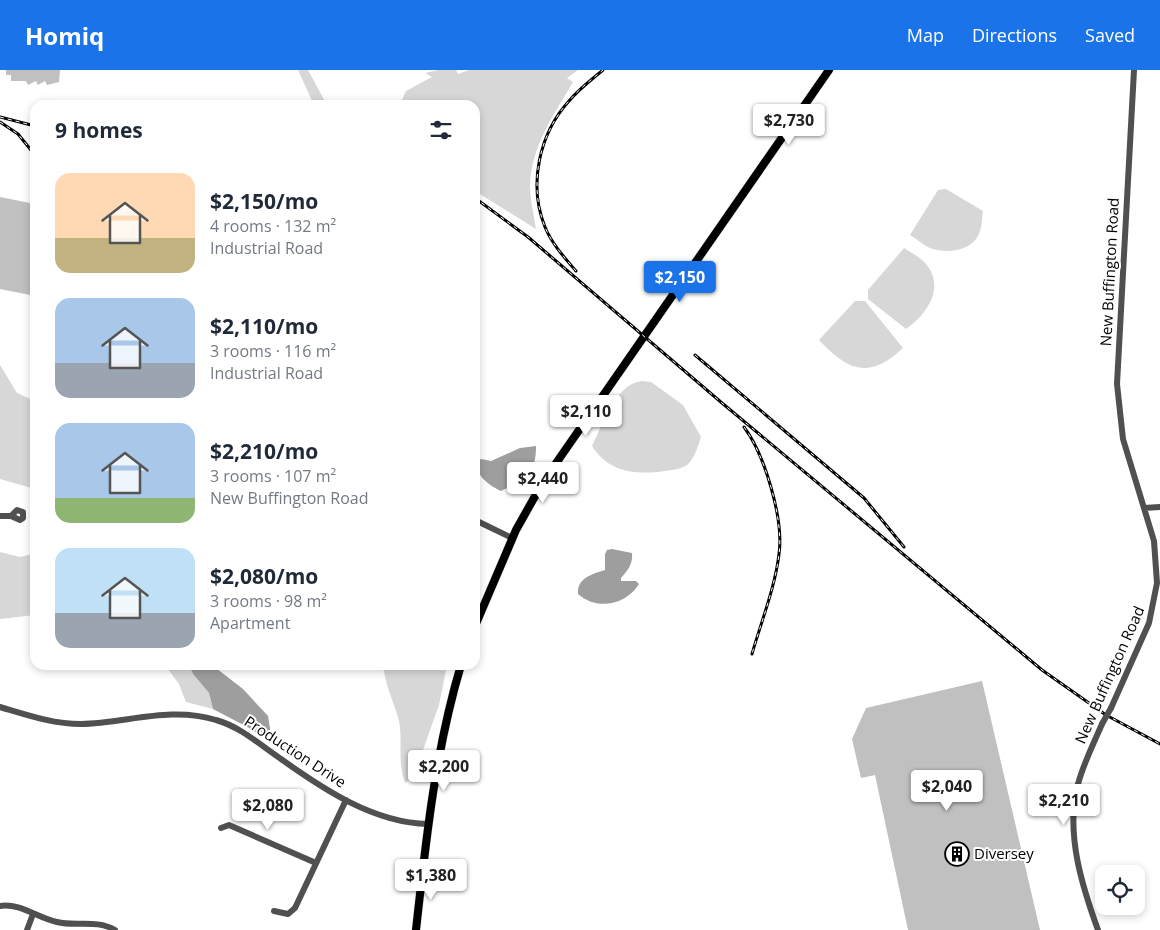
<!DOCTYPE html>
<html lang="en">
<head>
<meta charset="utf-8">
<style>
  :root { --surface:#fff; --page:#f6f6f7; --text:#1f2937; --muted:#747a83; --accent:#1a73e8 }
  body { margin:0; font-family:"Open Sans",sans-serif; background:var(--page); color:var(--text); height:100vh; display:flex; flex-direction:column; font-size:19px; white-space:nowrap }
  * { box-sizing:border-box; margin:0 }
  p { font-size:16px; color:var(--muted) }
  .icon { flex:none; width:28px; height:28px; fill:none; stroke:currentColor; stroke-width:2; stroke-linecap:round; stroke-linejoin:round }
  .map { position:relative; flex:1; overflow:hidden }
  .sheet { position:absolute; left:30px; top:30px; width:450px; height:570px; display:flex; flex-direction:column; background:var(--surface); border-radius:15px; box-shadow:0 2px 8px #0003 }
  .sheet>* { flex:none }
  .fabs { position:absolute; left:1095px; top:795px; display:grid; gap:10px }
  .fabs a { display:grid; place-items:center; width:50px; height:50px; border-radius:10px; background:var(--surface); box-shadow:0 2px 8px #0003; font-size:25px }
  .price { position:absolute; translate:-50% -42px; padding:0 11px; border-radius:5px; background:#fff; color:#222; font-size:16px; line-height:32px; filter:drop-shadow(0 1px 2px #0008) }
  .price::after { content:''; position:absolute; left:50%; top:30px; width:15px; height:11px; margin-left:-8px; background:inherit; clip-path:polygon(0 0,100% 0,50% 100%) }
  .price.current { background:var(--accent); color:#fff }
  ul { padding:0; list-style:none }
  li { display:flex; align-items:center; gap:15px; height:125px; padding:0 25px }
  li span { display:grid; place-items:center; flex:none; width:140px; height:100px; border-radius:15px; color:#555 }
  li>.icon { margin-inline-start:auto }
  span .icon { width:60px; height:60px; fill:#fffc; stroke-width:1 }
  li b { font-size:21px }
  h2 { display:flex; justify-content:space-between; align-items:center; height:60px; padding:0 25px; font-size:21px }
  header { display:flex; align-items:center; gap:30px; box-sizing:border-box; height:70px; padding:0 25px; background:var(--accent); color:#fff }
  header strong { font-size:24px }
  nav { display:flex; gap:28px; margin-inline-start:auto; font-size:18px }
  .map>svg:first-child { display:block }
  .green { fill:#d7d7d7 }
  .water { fill:#9e9e9e }
  .building { fill:#c0c0c0 }
  .lines { fill:none; stroke-linecap:round; stroke-linejoin:round }
  .major-casing { stroke:#dbdbdb; stroke-width:9 }
  .minor { stroke:#505050; stroke-width:6 }
  .major { stroke:#000; stroke-width:8 }
  .rail-casing { stroke:#000; stroke-width:3 }
  .rail { stroke:#fff; stroke-width:1; stroke-dasharray:4; stroke-linecap:butt }
  .minor-bridge { stroke:#505050; stroke-width:6 }
  .labels { text-anchor:middle; stroke-width:4; stroke-linejoin:round; paint-order:stroke }
  .street-label { font-size:15px; fill:#000; stroke:#fff }
  .poi-label { font-size:15px; fill:#000; stroke:#fff; text-anchor:start }
</style>
</head>
<body>
<header>
<strong>Homiq</strong>
<nav><a>Map</a><a>Directions</a><a>Saved</a></nav>
</header>
<div class="map">
<svg width="1160" height="860" viewBox="0 0 1160 860">
  <rect width="100%" height="100%" fill="#fff"/>
  <path class="green" d="M298 0H308L327 35H314Z
    M438 0H456L458 4 469 0H578L567 8 573 12C554 45 531 76 530 116 530 130 534 145 536 159L475 121V35H386L400 34 406 21 432 7 425 3Z
    M946 119 983 141C982 148 982 157 979 164 971 182 946 184 930 178 923 175 917 169 910 165L938 120Z
    M904 178C912 183 921 188 926 194 946 218 926 245 906 259L868 229V220Z
    M855 231H865L903 278C869 310 848 301 819 270Z
    M0 295 17 323 35 331V419L0 409Z
    M642 311 651 312 683 335 701 367C698 376 695 388 687 395 681 399 672 400 665 401 637 405 609 403 592 376 603 355 615 314 642 311Z
    M0 482 20 487 35 483V545L0 549Z
    M165 595H189L193 604 209 623 213 639 186 632 179 614Z
    M383 595H447L439 635 413 708 405 713C397 690 403 672 399 651 394 632 385 615 383 595Z"/>
  <path class="water" d="M536 376C536 405 525 410 501 421 490 416 475 405 475 391L481 389 491 391 520 378Z
    M612 479 632 483C633 494 628 500 621 508V511H636L639 514C626 535 597 541 578 524 577 508 592 504 605 500V484L607 480Z
    M189 595H212L243 619 268 646 271 665 261 667 253 660 213 639 209 623 193 604Z"/>
  <path class="building" d="M6 0H60L59 12 47 15 45 11 38 15 36 11 28 15 26 11H11V5H6Z
    M0 127 35 134V226L0 219Z
    M982 611 1040 860H908L875 705 861 708 852 669 866 638Z"/>
  <g class="lines">
    <g class="major-casing">
      <path id="major" d="M475 556 516 460 543 412 829 0
        M416 860C426 770 435 682 461 595"/>
    </g>
    <path class="minor" d="M1144 438 1160 437
      M0 446H11L20 450 23 448V442L17 440 11 446
      M475 450 512 468
      M0 637C27 645 53 654 81 654 127 653 170 636 216 650 241 657 260 675 281 689 323 719 374 753 428 754
      M1111 638 1149 553 1157 513 1154 471 1123 369 1117 314 1134 0
      M221 758 229 755 316 793
      M0 836C21 833 37 848 57 852 76 857 96 849 115 860
      M274 841 288 844 295 838 346 730
      M27 860 33 844
      M1098 860C1082 816 1066 765 1077 718 1082 696 1093 675 1102 654"/>
    <use href="#major" class="major"/>
    <g class="rail-casing">
      <path id="rail" d="M107 33 195 35
        M0 47 35 56
        M0 52 18 64 35 85
        M475 128 528 167 722 333 1042 600 1106 645 1160 674
        M576 201C564 187 552 174 545 157 528 115 539 64 569 31 579 19 591 10 603 0
        M695 285 864 428 904 477
        M744 357C765 385 784 450 779 484 775 518 761 552 752 584"/>
    </g>
    <use href="#rail" class="rail"/>
    <path class="minor-bridge" d="M1102 654 1111 638"/>
  </g>
  <defs>
    <g id="building-ring" transform="scale(1.25)"><circle r="9.5" fill="#fff" stroke="#000" stroke-width="1.5"/><path d="M-4-6H4V6H1V3H-1V6H-4ZM-2.5-4.3h1.7v1.8h-1.7ZM.8-4.3h1.7v1.8H.8ZM-2.5-1h1.7V.8h-1.7ZM.8-1h1.7V.8H.8Z" fill="#000"/></g>
  </defs>
  <g fill-rule="evenodd">
    <use href="#building-ring" x="957" y="784"/>
  </g>
  <g class="labels">
    <g class="street-label">
      <text transform="translate(1110 202) rotate(-87)" y="5">New Buffington Road</text>
      <text transform="translate(1110 605) rotate(-66)" y="5">New Buffington Road</text>
      <text transform="translate(295 682) rotate(33)" y="5">Production Drive</text>
    </g>
    <g class="poi-label">
      <text x="974" y="789">Diversey</text>
    </g>
  </g>
</svg>
<div class="fabs">
<a><svg class="icon" aria-label="locate" viewBox="0 0 24 24"><circle cx="12" cy="12" r="6"/><path d="M12 2v4M12 18v4M2 12h4M18 12h4"/></svg></a>
</div>
<b class="price" style="left:789px;top:76px">$2,730</b>
<b class="price current" style="left:680px;top:233px">$2,150</b>
<b class="price" style="left:586px;top:367px">$2,110</b>
<b class="price" style="left:543px;top:434px">$2,440</b>
<b class="price" style="left:444px;top:722px">$2,200</b>
<b class="price" style="left:947px;top:742px">$2,040</b>
<b class="price" style="left:1064px;top:756px">$2,210</b>
<b class="price" style="left:268px;top:761px">$2,080</b>
<b class="price" style="left:431px;top:831px">$1,380</b>
<section class="sheet">
<h2>9 homes<svg class="icon" aria-label="filters" viewBox="0 0 24 24"><path d="M4 7h16M4 17h16"/><circle cx="9" cy="7" r="2"/><circle cx="15" cy="17" r="2"/></svg></h2>
<ul>
<li><span style="background:linear-gradient(#ffd9b3 65%,#c2b280 0)"><svg class="icon" aria-label="home" viewBox="0 0 24 24"><path d="M3 11l9-7 9 7M6 9v11h12V9"/></svg></span><div><b>$2,150/mo</b><p>4 rooms · 132 m²</p><p>Industrial Road</p></div></li>
<li><span style="background:linear-gradient(#a9c7e8 65%,#9aa5b1 0)"><svg class="icon" aria-label="home" viewBox="0 0 24 24"><path d="M3 11l9-7 9 7M6 9v11h12V9"/></svg></span><div><b>$2,110/mo</b><p>3 rooms · 116 m²</p><p>Industrial Road</p></div></li>
<li><span style="background:linear-gradient(#a9c7e8 75%,#8fb573 0)"><svg class="icon" aria-label="home" viewBox="0 0 24 24"><path d="M3 11l9-7 9 7M6 9v11h12V9"/></svg></span><div><b>$2,210/mo</b><p>3 rooms · 107 m²</p><p>New Buffington Road</p></div></li>
<li><span style="background:linear-gradient(#bfe0f5 65%,#9aa5b1 0)"><svg class="icon" aria-label="home" viewBox="0 0 24 24"><path d="M3 11l9-7 9 7M6 9v11h12V9"/></svg></span><div><b>$2,080/mo</b><p>3 rooms · 98 m²</p><p>Apartment</p></div></li>
</ul>
</section>
</div>
</body>
</html>
